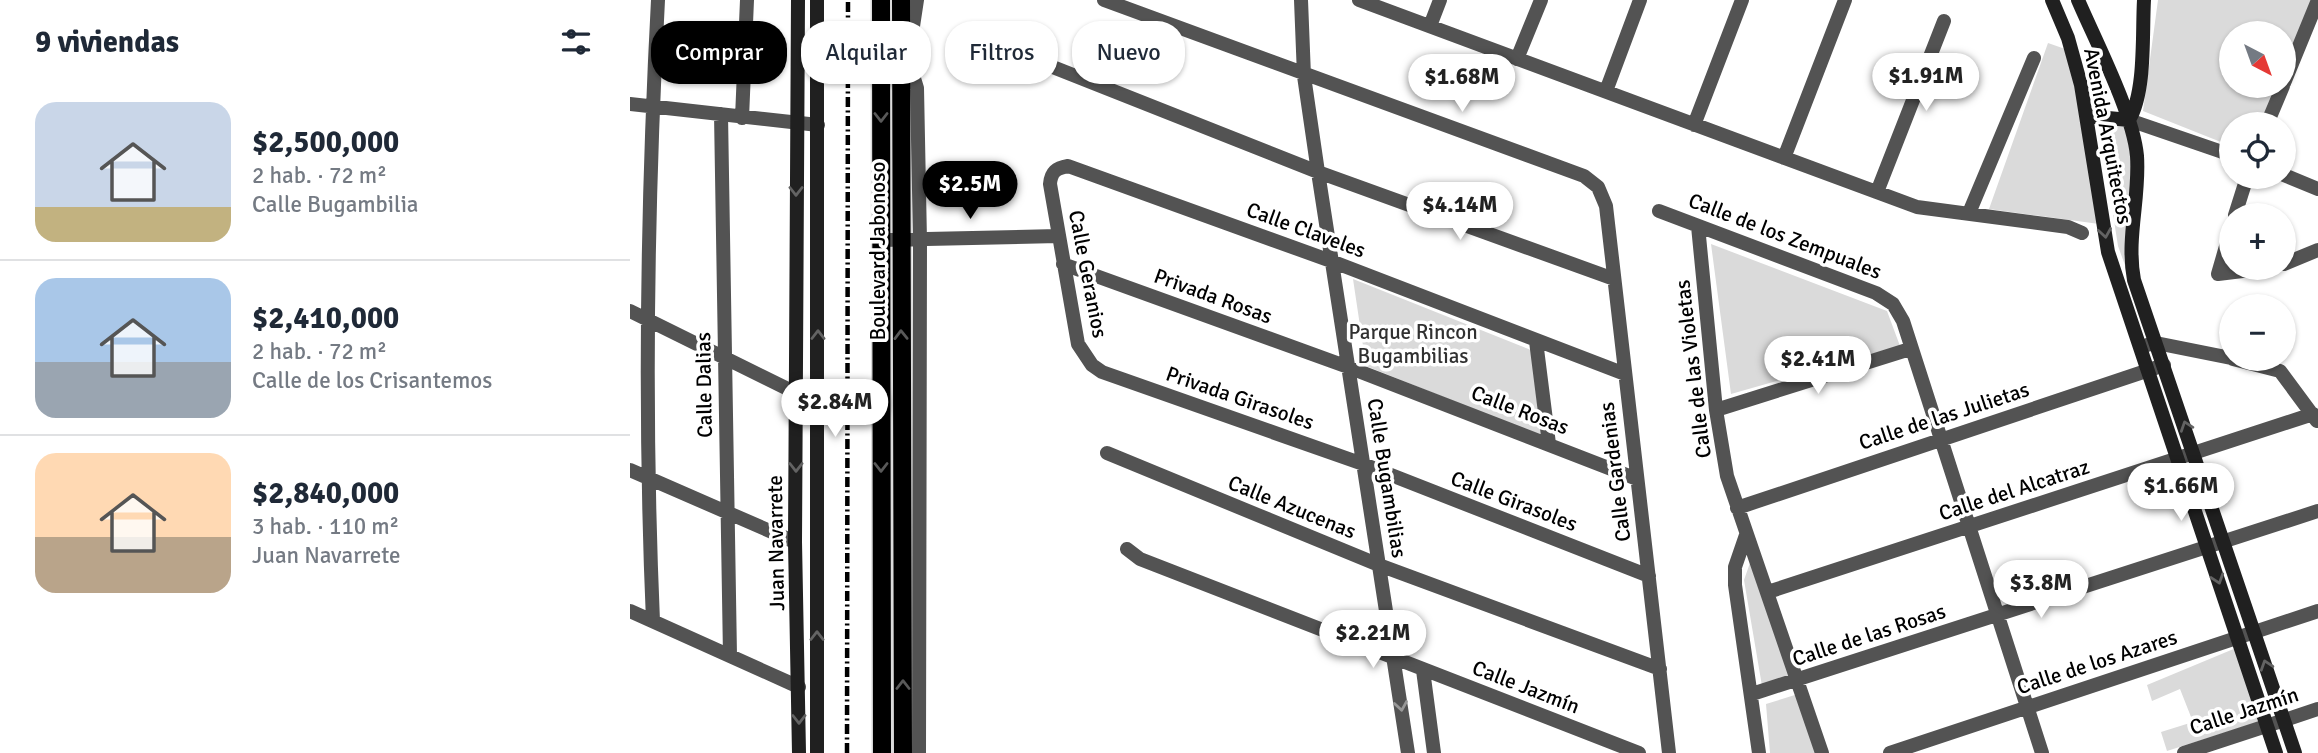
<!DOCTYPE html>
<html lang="es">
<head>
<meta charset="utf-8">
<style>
  :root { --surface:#fff; --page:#f6f6f7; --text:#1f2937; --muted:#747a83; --line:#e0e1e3; --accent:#000 }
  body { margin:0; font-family:Signika,sans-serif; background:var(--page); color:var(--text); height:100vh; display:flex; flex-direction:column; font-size:26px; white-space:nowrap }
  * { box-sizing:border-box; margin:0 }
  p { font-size:23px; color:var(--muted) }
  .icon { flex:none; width:38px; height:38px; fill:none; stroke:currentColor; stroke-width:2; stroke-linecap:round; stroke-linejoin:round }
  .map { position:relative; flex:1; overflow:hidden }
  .panel { display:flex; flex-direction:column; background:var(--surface); width:630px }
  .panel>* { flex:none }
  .hud { position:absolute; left:21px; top:21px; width:665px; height:63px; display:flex; gap:14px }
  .needle { width:46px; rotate:139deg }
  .fabs { position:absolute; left:1589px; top:21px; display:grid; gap:14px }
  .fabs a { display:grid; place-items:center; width:77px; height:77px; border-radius:50%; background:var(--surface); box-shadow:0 2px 5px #0004; font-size:35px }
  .price { position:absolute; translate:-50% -60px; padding:0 16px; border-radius:24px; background:#fff; color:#222; font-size:23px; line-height:46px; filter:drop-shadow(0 2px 4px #0008) }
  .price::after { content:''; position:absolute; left:50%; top:42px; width:21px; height:16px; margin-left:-10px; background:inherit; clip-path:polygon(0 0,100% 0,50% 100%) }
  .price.current { background:var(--accent); color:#fff }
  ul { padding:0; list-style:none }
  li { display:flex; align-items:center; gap:21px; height:175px; padding:0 35px }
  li+li { border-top:2px solid var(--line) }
  li span { display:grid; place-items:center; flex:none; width:196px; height:140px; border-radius:21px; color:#555 }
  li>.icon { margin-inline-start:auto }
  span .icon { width:84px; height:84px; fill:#fffc; stroke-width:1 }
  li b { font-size:30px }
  h2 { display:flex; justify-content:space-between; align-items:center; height:84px; padding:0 35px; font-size:30px }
  .tag { padding:0 24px; border-radius:28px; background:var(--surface); box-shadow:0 2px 5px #0004; font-size:24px; line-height:63px }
  .tag.current { background:var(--accent); color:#fff }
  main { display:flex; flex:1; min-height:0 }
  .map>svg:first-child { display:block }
  .green { fill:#dadada }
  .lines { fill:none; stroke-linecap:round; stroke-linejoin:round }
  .primary-casing { stroke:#dbdbdb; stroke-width:21 }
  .street { stroke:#535353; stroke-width:14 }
  .secondary { stroke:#202020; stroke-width:14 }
  .primary { stroke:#000; stroke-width:18 }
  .rail { stroke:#000; stroke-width:4.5; stroke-dasharray:10 3.5 2 3.5; stroke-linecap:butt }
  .oneway { stroke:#595959 }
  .oneway2 { stroke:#636363 }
  .oneway3 { stroke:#989898 }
  .labels { text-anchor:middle; stroke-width:7; stroke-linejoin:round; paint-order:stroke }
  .street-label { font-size:21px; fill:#000; stroke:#fff }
  .park-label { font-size:21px; fill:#313131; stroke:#fff }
</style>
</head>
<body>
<main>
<section class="panel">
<h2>9 viviendas<svg class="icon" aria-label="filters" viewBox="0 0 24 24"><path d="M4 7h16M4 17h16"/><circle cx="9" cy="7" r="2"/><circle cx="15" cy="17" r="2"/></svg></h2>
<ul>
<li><span style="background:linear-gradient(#c9d6e8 75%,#c2b280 0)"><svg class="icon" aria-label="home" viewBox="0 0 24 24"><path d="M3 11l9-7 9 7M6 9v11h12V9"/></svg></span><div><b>$2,500,000</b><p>2 hab. · 72 m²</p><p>Calle Bugambilia</p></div></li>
<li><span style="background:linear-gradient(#a9c7e8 60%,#9aa5b1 0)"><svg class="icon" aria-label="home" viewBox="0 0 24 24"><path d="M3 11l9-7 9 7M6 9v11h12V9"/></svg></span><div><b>$2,410,000</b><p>2 hab. · 72 m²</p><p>Calle de los Crisantemos</p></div></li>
<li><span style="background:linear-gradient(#ffd9b3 60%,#b9a48a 0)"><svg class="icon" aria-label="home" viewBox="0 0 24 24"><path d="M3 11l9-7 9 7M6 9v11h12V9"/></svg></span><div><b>$2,840,000</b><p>3 hab. · 110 m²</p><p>Juan Navarrete</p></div></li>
</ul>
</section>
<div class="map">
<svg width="1688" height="753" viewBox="0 0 1688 753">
  <rect width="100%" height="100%" fill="#fff"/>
  <path class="green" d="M1528 0H1681L1654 68V33H1601V86H1646L1631 124H1601V146L1513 111Z
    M1418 43 1438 50 1458 134 1469 224 1359 209Z
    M1487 125 1496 126 1504 155 1496 268 1488 246 1472 144Z
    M1081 244 1257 311 1270 346 1101 394Z
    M723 279 901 350 911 436 736 366Z
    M1121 560 1163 678 1132 686 1114 580Z
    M1606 648 1628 722 1537 751 1531 732 1563 722 1550 689 1522 701 1517 685Z
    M1168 694 1187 753H1140L1136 704Z"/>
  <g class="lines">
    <g class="primary-casing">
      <path id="primary" d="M251 0 252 753
        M271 0 273 753"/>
    </g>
    <path class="street" d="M474 0 954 176 968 187 976 206 1039 753
      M671 0 674 76 688 172 778 753
      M729 0 1287 207 1438 227 1452 233
      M800 26 810 0
      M282 33 283 75
      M270 46 282 33 287 0
      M400 58 688 172 984 279
      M887 59 911 0
      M270 63 283 75 287 88 290 241 289 753
      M1654 83 1688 0
      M976 91 1010 0
      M0 104 188 125
      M91 114 100 656
      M112 118 117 0
      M1499 120 1601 155
      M1637 124 1653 86
      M1064 125 1112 0
      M1154 158 1215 0
      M1654 175 1688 189
      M1247 192 1314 21
      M1029 211 1246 293 1263 304 1273 321 1412 753
      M1339 213 1404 58
      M1605 215 1617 177
      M1068 226 1086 410 1097 476 1192 753
      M1601 229 1588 274 1637 268
      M251 240 428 236
      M433 264 718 367 1007 479
      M1654 264 1688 250
      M0 311 166 393
      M906 341 919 444
      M1517 345 1526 343 1601 358
      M1603 359 1650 371 1687 421
      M995 374 701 261 438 166C426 168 421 172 420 184L448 344 462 365 472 372 733 464 1019 576
      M1086 410 1280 349
      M477 453 749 565 1030 669
      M0 470 165 542
      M1107 508 1534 365
      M1116 535 1105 567V585L1129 753
      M497 549 510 559 1009 753
      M1138 592 1683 414
      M0 611 169 687
      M23 621C14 414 17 207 28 0
      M793 670 804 753
      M1122 694 1688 511
      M1260 753 1688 611
      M1554 753 1688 709"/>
    <path class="secondary" d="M168 0 165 542 169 753
      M1422 0 1438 38 1451 85 1478 252 1646 753
      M1448 0C1466 42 1503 113 1507 156 1510 198 1496 238 1504 280L1665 753
      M1457 116 1499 120
      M1499 120C1516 92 1512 34 1514 0
      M187 753V0"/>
    <use href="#primary" class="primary"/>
    <path class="rail" d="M217 753 218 0"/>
  </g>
  <defs><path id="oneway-chevron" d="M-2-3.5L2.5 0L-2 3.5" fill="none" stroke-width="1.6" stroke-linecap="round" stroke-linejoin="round" transform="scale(1.75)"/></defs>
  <g class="oneway">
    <use href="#oneway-chevron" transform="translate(251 117) rotate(90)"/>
    <use href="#oneway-chevron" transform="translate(271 335) rotate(-91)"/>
    <use href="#oneway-chevron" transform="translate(251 467) rotate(90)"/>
    <use href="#oneway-chevron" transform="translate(273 685) rotate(-90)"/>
  </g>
  <g class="oneway2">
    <use href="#oneway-chevron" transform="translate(166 191) rotate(90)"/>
    <use href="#oneway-chevron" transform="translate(1475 233) rotate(81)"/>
    <use href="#oneway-chevron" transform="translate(188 335) rotate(-90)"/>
    <use href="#oneway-chevron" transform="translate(1556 426) rotate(-109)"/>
    <use href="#oneway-chevron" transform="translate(166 467) rotate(90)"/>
    <use href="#oneway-chevron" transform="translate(1588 579) rotate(72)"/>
    <use href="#oneway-chevron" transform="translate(187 636) rotate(-90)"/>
    <use href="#oneway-chevron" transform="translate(1636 665) rotate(-108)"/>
    <use href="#oneway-chevron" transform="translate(169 719) rotate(90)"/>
  </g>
  <use class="oneway3" href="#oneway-chevron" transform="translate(771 706) rotate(81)"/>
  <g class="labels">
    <g class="street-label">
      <text transform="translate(1478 136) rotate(79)" y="7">Avenida Arquitectos</text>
      <text transform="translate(676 230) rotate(20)" y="7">Calle Claveles</text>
      <text transform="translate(1155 236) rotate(21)" y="7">Calle de los Zempuales</text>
      <text transform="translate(248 251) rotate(-90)" y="7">Boulevard Jabonoso</text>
      <text transform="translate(458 274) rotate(79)" y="7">Calle Geranios</text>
      <text transform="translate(583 296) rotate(20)" y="7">Privada Rosas</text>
      <text transform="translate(1063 369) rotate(-97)" y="7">Calle de las Violetas</text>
      <text transform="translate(74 385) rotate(-91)" y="7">Calle Dalias</text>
      <text transform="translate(610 398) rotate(19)" y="7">Privada Girasoles</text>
      <text transform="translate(890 410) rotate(21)" y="7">Calle Rosas</text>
      <text transform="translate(1314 416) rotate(-18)" y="7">Calle de las Julietas</text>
      <text transform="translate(985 472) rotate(-97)" y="7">Calle Gardenias</text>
      <text transform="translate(757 478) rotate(81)" y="7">Calle Bugambilias</text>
      <text transform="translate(1384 490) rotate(-18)" y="7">Calle del Alcatraz</text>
      <text transform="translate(884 501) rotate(21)" y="7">Calle Girasoles</text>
      <text transform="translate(662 507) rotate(22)" y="7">Calle Azucenas</text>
      <text transform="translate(146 543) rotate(-91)" y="7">Juan Navarrete</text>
      <text transform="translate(1239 635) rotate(-18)" y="7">Calle de las Rosas</text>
      <text transform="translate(1467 662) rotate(-18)" y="7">Calle de los Azares</text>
      <text transform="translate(896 687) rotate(21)" y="7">Calle Jazmín</text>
      <text transform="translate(1614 711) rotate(-18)" y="7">Calle Jazmín</text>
    </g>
    <g class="park-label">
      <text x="783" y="339">Parque Rincon<tspan x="783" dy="24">Bugambilias</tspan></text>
    </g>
  </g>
</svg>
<div class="fabs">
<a><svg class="needle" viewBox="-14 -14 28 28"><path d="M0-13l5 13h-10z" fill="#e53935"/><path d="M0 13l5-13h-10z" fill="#747a83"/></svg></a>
<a><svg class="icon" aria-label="locate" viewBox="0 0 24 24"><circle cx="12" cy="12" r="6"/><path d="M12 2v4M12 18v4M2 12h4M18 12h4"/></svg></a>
<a>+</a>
<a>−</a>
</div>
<b class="price" style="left:1296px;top:113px">$1.91M</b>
<b class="price" style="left:832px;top:114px">$1.68M</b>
<b class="price current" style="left:340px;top:221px">$2.5M</b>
<b class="price" style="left:830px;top:242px">$4.14M</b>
<b class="price" style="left:1188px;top:396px">$2.41M</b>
<b class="price" style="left:205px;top:439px">$2.84M</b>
<b class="price" style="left:1551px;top:523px">$1.66M</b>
<b class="price" style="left:1411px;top:620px">$3.8M</b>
<b class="price" style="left:743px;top:670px">$2.21M</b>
<div class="hud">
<a class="tag current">Comprar</a>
<a class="tag">Alquilar</a>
<a class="tag">Filtros</a>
<a class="tag">Nuevo</a>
</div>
</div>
</main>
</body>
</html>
